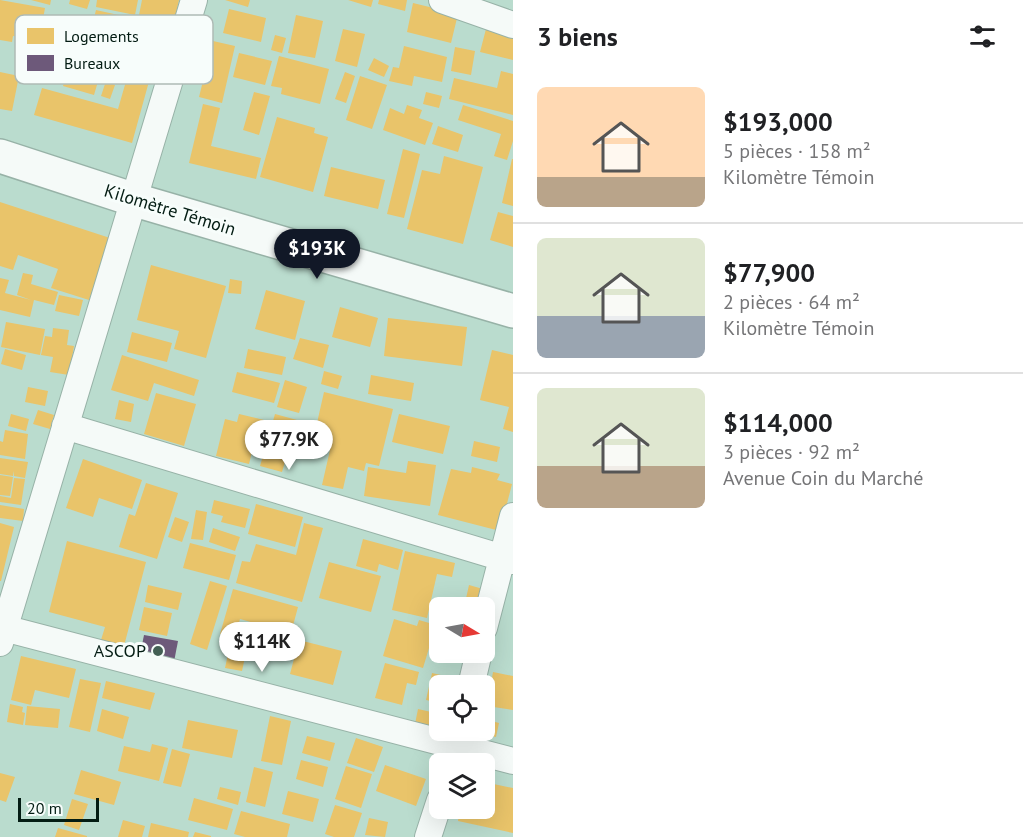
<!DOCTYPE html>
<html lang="fr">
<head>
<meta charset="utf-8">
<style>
  :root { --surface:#fff; --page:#f2f2f2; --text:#202124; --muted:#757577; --line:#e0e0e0; --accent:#111827 }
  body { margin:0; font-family:"PT Sans",sans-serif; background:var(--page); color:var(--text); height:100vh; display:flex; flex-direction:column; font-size:22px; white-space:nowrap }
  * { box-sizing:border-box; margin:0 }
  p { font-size:20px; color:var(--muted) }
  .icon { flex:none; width:33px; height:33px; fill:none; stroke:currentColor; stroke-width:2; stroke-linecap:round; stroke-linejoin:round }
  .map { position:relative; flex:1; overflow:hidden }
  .panel { display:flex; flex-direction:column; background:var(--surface); width:510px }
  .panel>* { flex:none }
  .needle { width:39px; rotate:100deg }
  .tools { position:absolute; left:429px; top:597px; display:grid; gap:12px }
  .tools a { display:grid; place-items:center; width:66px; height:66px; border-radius:9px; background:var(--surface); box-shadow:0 6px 24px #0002; font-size:30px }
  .scale { position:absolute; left:18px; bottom:15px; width:81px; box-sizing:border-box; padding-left:6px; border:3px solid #031c13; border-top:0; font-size:16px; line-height:21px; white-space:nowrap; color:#031c13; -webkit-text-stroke:4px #f7fdfb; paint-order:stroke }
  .price { position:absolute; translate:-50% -51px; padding:0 14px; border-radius:21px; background:#fff; color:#222; font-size:20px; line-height:39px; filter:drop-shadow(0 2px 3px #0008) }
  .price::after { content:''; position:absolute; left:50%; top:36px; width:18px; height:14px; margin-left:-9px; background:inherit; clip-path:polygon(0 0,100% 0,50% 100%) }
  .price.active { background:var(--accent); color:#fff }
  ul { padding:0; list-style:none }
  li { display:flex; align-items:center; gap:18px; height:150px; padding:0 24px }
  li+li { border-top:2px solid var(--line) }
  li span { display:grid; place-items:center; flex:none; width:168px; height:120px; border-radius:9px; color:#555 }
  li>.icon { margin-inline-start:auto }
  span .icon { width:72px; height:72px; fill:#fffc; stroke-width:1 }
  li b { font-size:26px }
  h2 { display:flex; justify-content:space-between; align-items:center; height:72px; padding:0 24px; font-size:26px }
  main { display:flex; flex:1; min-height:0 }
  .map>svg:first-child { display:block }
  .homes { fill:#e9c46a }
  .offices { fill:#6d597a }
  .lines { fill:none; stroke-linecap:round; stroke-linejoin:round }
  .street-casing { stroke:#97b2a7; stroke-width:28 }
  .secondary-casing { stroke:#97b2a7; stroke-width:36 }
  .street { stroke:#f5faf8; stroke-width:26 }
  .secondary { stroke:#f5faf8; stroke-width:33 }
  .poi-dot { fill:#435f54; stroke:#f7fdfb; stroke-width:2 }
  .labels { text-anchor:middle; stroke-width:6; stroke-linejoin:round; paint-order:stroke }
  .street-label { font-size:18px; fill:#031c13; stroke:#f7fdfb }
  .poi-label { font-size:18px; fill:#031c13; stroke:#f7fdfb; text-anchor:end }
  .key { fill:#f7fdfb; stroke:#aebab5; stroke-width:1.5 }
  .key-label { font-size:16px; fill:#031c13 }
</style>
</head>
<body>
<main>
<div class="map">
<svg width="513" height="837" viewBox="0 0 513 837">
  <rect width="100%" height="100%" fill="#badcce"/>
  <path class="homes" d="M0 0 45 8 39 41 13 36 12 42 0 40Z
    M31 0H51L50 5Z
    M70 0H90L87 9 69 4Z
    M97 0H138L135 15 96 7Z
    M142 0H179L174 22 139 15Z
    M225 0H250L248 7Z
    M348 0H373L371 7Z
    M379 0H407L405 11 378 4Z
    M413 3 458 14 451 43 407 32Z
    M229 9 266 18 261 42 223 33Z
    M96 10 141 20 135 45 90 34Z
    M296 15 323 21 315 58 288 53Z
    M343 29 365 34 357 67 335 61Z
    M486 29 513 36V60L480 52Z
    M275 35 286 38 282 53 271 50Z
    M213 41 235 46 222 103 199 97Z
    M404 46 447 57 442 82 414 76 412 86 389 81 393 67 399 68Z
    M455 47 475 51 471 75 451 71Z
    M135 50 156 56 132 143 34 115 42 88 118 109Z
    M239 53 272 61 265 85 233 77Z
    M279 56 329 69 320 104 281 94 282 88 271 86Z
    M374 58 389 66 384 77 368 70Z
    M68 69 99 78 94 95 63 86Z
    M501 71 513 74V115L449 99 454 78 497 88Z
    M0 72 19 76 12 111 0 109Z
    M345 72 355 76 346 103 335 99Z
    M360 76 387 85 372 129 346 120Z
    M106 81 115 85 110 99 101 96Z
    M254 92 270 96 259 135 243 130Z
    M426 92 442 96 439 108 423 104Z
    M203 104 220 108 211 146 261 158 256 179 189 163Z
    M407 105 422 110 419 118 433 123 425 145 383 130 390 108 404 114Z
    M463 105 513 121V141L507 160 494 156 501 134 458 120Z
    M277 117 315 128 314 133 328 137 313 192 260 177Z
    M438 126 463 135 458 152 432 144Z
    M403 149 420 154 404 218 387 214Z
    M444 156 483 167 463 244 407 229 422 170 440 174Z
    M512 159H513V206L502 203Z
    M331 167 385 180 378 209 324 196Z
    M0 202 110 238 89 300 51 288 58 269 18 255 13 270 0 266Z
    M498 212 513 216V247L490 240Z
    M151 265 226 286 206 358 174 349 179 331 137 320Z
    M23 273 33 275 31 284 58 292 54 305 34 300 30 317 0 310V278L9 280 5 293 31 300 17 295Z
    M230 279 242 281 241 294 228 293Z
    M266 290 305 301 295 340 255 329Z
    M59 295 83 300 79 316 55 311Z
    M340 307 378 318 370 347 332 337Z
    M388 318 467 327 462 366 384 356Z
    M6 322 45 329 40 355 1 347Z
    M53 328 69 330 67 345 74 346 69 375 50 372 53 357 41 355 45 336 52 337Z
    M132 332 172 343 167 362 127 352Z
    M300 338 329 345 323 368 293 359Z
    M5 349 26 355 22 370 1 364Z
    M248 349 286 357 282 375 244 368Z
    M492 350 513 355V432L503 429 509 407 480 400Z
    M122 355 199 380 194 396 154 383 148 401 111 390Z
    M324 371 342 376 338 389 321 384Z
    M237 372 280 383 274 403 232 392Z
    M371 375 414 383 411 401 368 394Z
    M285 380 307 387 299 413 277 407Z
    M28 387 48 391 45 406 25 402Z
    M324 392 393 409 379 466 366 463 364 471 348 467 343 489 322 485 330 450 312 445Z
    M156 393 196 404 184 446 144 434Z
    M119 400 134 404 131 422 115 419Z
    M38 410 54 415 50 429 33 424Z
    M11 414 29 419 26 431 8 426Z
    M239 414 268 421 261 450 253 448 249 464 216 456 225 419 237 422Z
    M275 414 297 420 282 472 260 466Z
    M399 414 450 426 443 454 392 442Z
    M5 430 28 434 25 459 0 455V441L3 442Z
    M474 441 500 447 497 462 471 456Z
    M0 458 28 462 25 478 14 476V471L13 476 0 474Z
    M83 459 142 480 132 509 99 498 93 517 66 508Z
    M408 461 436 465 430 506 364 496 368 467 406 473Z
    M472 467 500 474 497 480 512 484 500 531 438 515 451 469 471 473Z
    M0 475 13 477 10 496 0 495Z
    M14 478 25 479 21 505 0 502V496L11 498Z
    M146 483 178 493 157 559 119 547 129 514 135 516Z
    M214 500 250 509 245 528 221 522 223 516 211 513Z
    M256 504 303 517 295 547 248 534Z
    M0 505 24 509 23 521 0 518Z
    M196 510 207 512 203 540 191 539Z
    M175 517 189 522 182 542 168 537Z
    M0 523 14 527 1 581H0Z
    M304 523 323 528 302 602 236 583 242 561 250 562 256 544 296 555Z
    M213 528 240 537 235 551 209 542Z
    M363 539 403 550 398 570 379 564 377 572 356 566Z
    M67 541 146 562 124 646 101 640 105 627 49 612Z
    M190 543 236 555 229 580 183 568Z
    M405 551 455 563 452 577 437 574 427 618 392 610Z
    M329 562 381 576 371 612 319 598Z
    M210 581 227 586 207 650 190 644Z
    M148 585 182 593 178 610 145 602Z
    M469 585 483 589 478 606 465 603Z
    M233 589 298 607 291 633 240 619 235 638 220 634Z
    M444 601 466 607V608H442Z
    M144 607 172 613 167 636 139 630Z
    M394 619 417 626 419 620 436 625 423 668 383 656Z
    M439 621H440V649L432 647Z
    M299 640 342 651 333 685 290 674Z
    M228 654 245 657 242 671 225 668Z
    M21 656 76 669 69 698 35 690 31 705 11 700Z
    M385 663 419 672 416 685 407 683 402 705 375 698Z
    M493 672 513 676V710L487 706Z
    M432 673 458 679 457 686H440V703L426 700Z
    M80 679 101 683 90 732 69 727Z
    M106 681 155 693 150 710 102 698Z
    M10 704 23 707 22 712 25 713 23 725 7 722Z
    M27 706 60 709 58 728 25 725Z
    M102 709 129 717 123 739 97 731Z
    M418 709 440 714V730L415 724Z
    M270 716 291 721 282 765 261 761Z
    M484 719 499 723 496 737 473 731 484 730Z
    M188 720 238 730 232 758 182 748Z
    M307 736 335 743 330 761 302 753Z
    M356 738 383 747 374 772 347 763Z
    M152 744 168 748 159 781 118 771 124 746 150 752Z
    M172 749 190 754 181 787 163 783Z
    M301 760 328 767 323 787 296 779Z
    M385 765 426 779 416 806 376 791Z
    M346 766 372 774 361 808 335 799Z
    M254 767 273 772 265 807 246 802Z
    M81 770 121 782 114 805 74 794Z
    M0 773 15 777 6 802 0 800Z
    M484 782 513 788V833L458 821 460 808H484Z
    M220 787 241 792 238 805 217 799Z
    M288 791 319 799 313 822 282 814Z
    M194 798 233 809 227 830 188 820Z
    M72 799 88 804 79 830 64 825Z
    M335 805 362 813 354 837H334L325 834Z
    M241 811 290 824 287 837H245L234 834Z
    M369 818 388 822 385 837 365 835Z
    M123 820 145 826 142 837H118Z
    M151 823 189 832 188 837H148Z
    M58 828 87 836V837H55Z
    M195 832 211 836V837H193Z"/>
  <path class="offices" d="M144 635 178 641 173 667 139 660Z"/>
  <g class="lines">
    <g class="street-casing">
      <path id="street" d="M442 0 513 25
        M65 426 513 561
        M0 627 513 761
        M484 628 513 516
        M0 643 194 0
        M471 686 479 652
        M428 837 440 800"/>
    </g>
    <g class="secondary-casing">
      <path id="secondary" d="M0 156 135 200 513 311"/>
    </g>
    <use href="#street" class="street"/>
    <use href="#secondary" class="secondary"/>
  </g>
  <circle class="poi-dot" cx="158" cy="651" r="6"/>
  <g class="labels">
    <g class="street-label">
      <text transform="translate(170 210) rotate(17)" y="6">Kilomètre Témoin</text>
    </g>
    <g class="poi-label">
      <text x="146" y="657">ASCOP</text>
    </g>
  </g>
  <rect x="15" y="15" width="198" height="69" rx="9" class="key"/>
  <rect x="27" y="28" width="27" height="16" fill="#e9c46a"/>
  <rect x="27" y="55" width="27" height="16" fill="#6d597a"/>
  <g class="key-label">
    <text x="64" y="42">Logements</text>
    <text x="64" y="69">Bureaux</text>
  </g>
</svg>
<div class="tools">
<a><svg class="needle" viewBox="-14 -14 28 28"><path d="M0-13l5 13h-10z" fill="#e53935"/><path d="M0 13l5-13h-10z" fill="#757577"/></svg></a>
<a><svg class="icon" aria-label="locate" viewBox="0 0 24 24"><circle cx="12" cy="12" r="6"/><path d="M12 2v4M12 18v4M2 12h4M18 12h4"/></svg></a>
<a><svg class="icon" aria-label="layers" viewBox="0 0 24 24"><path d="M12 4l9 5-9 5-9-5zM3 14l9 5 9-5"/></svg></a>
</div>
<div class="scale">20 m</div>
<b class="price active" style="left:317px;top:280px">$193K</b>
<b class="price" style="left:289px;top:471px">$77.9K</b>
<b class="price" style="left:262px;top:673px">$114K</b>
</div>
<section class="panel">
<h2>3 biens<svg class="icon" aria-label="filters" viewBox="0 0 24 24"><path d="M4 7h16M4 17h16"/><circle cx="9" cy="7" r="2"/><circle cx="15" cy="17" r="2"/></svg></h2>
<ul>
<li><span style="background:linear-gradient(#ffd9b3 75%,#b9a48a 0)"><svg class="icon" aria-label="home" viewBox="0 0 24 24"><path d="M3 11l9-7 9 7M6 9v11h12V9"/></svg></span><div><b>$193,000</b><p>5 pièces · 158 m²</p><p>Kilomètre Témoin</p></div></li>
<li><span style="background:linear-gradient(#dfe7d0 65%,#9aa5b1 0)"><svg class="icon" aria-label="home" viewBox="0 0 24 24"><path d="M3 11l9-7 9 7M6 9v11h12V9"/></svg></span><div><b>$77,900</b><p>2 pièces · 64 m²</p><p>Kilomètre Témoin</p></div></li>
<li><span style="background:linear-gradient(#dfe7d0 65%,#b9a48a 0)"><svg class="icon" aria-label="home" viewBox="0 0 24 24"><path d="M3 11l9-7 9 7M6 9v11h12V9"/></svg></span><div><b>$114,000</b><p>3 pièces · 92 m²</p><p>Avenue Coin du Marché</p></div></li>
</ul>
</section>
</main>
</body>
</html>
